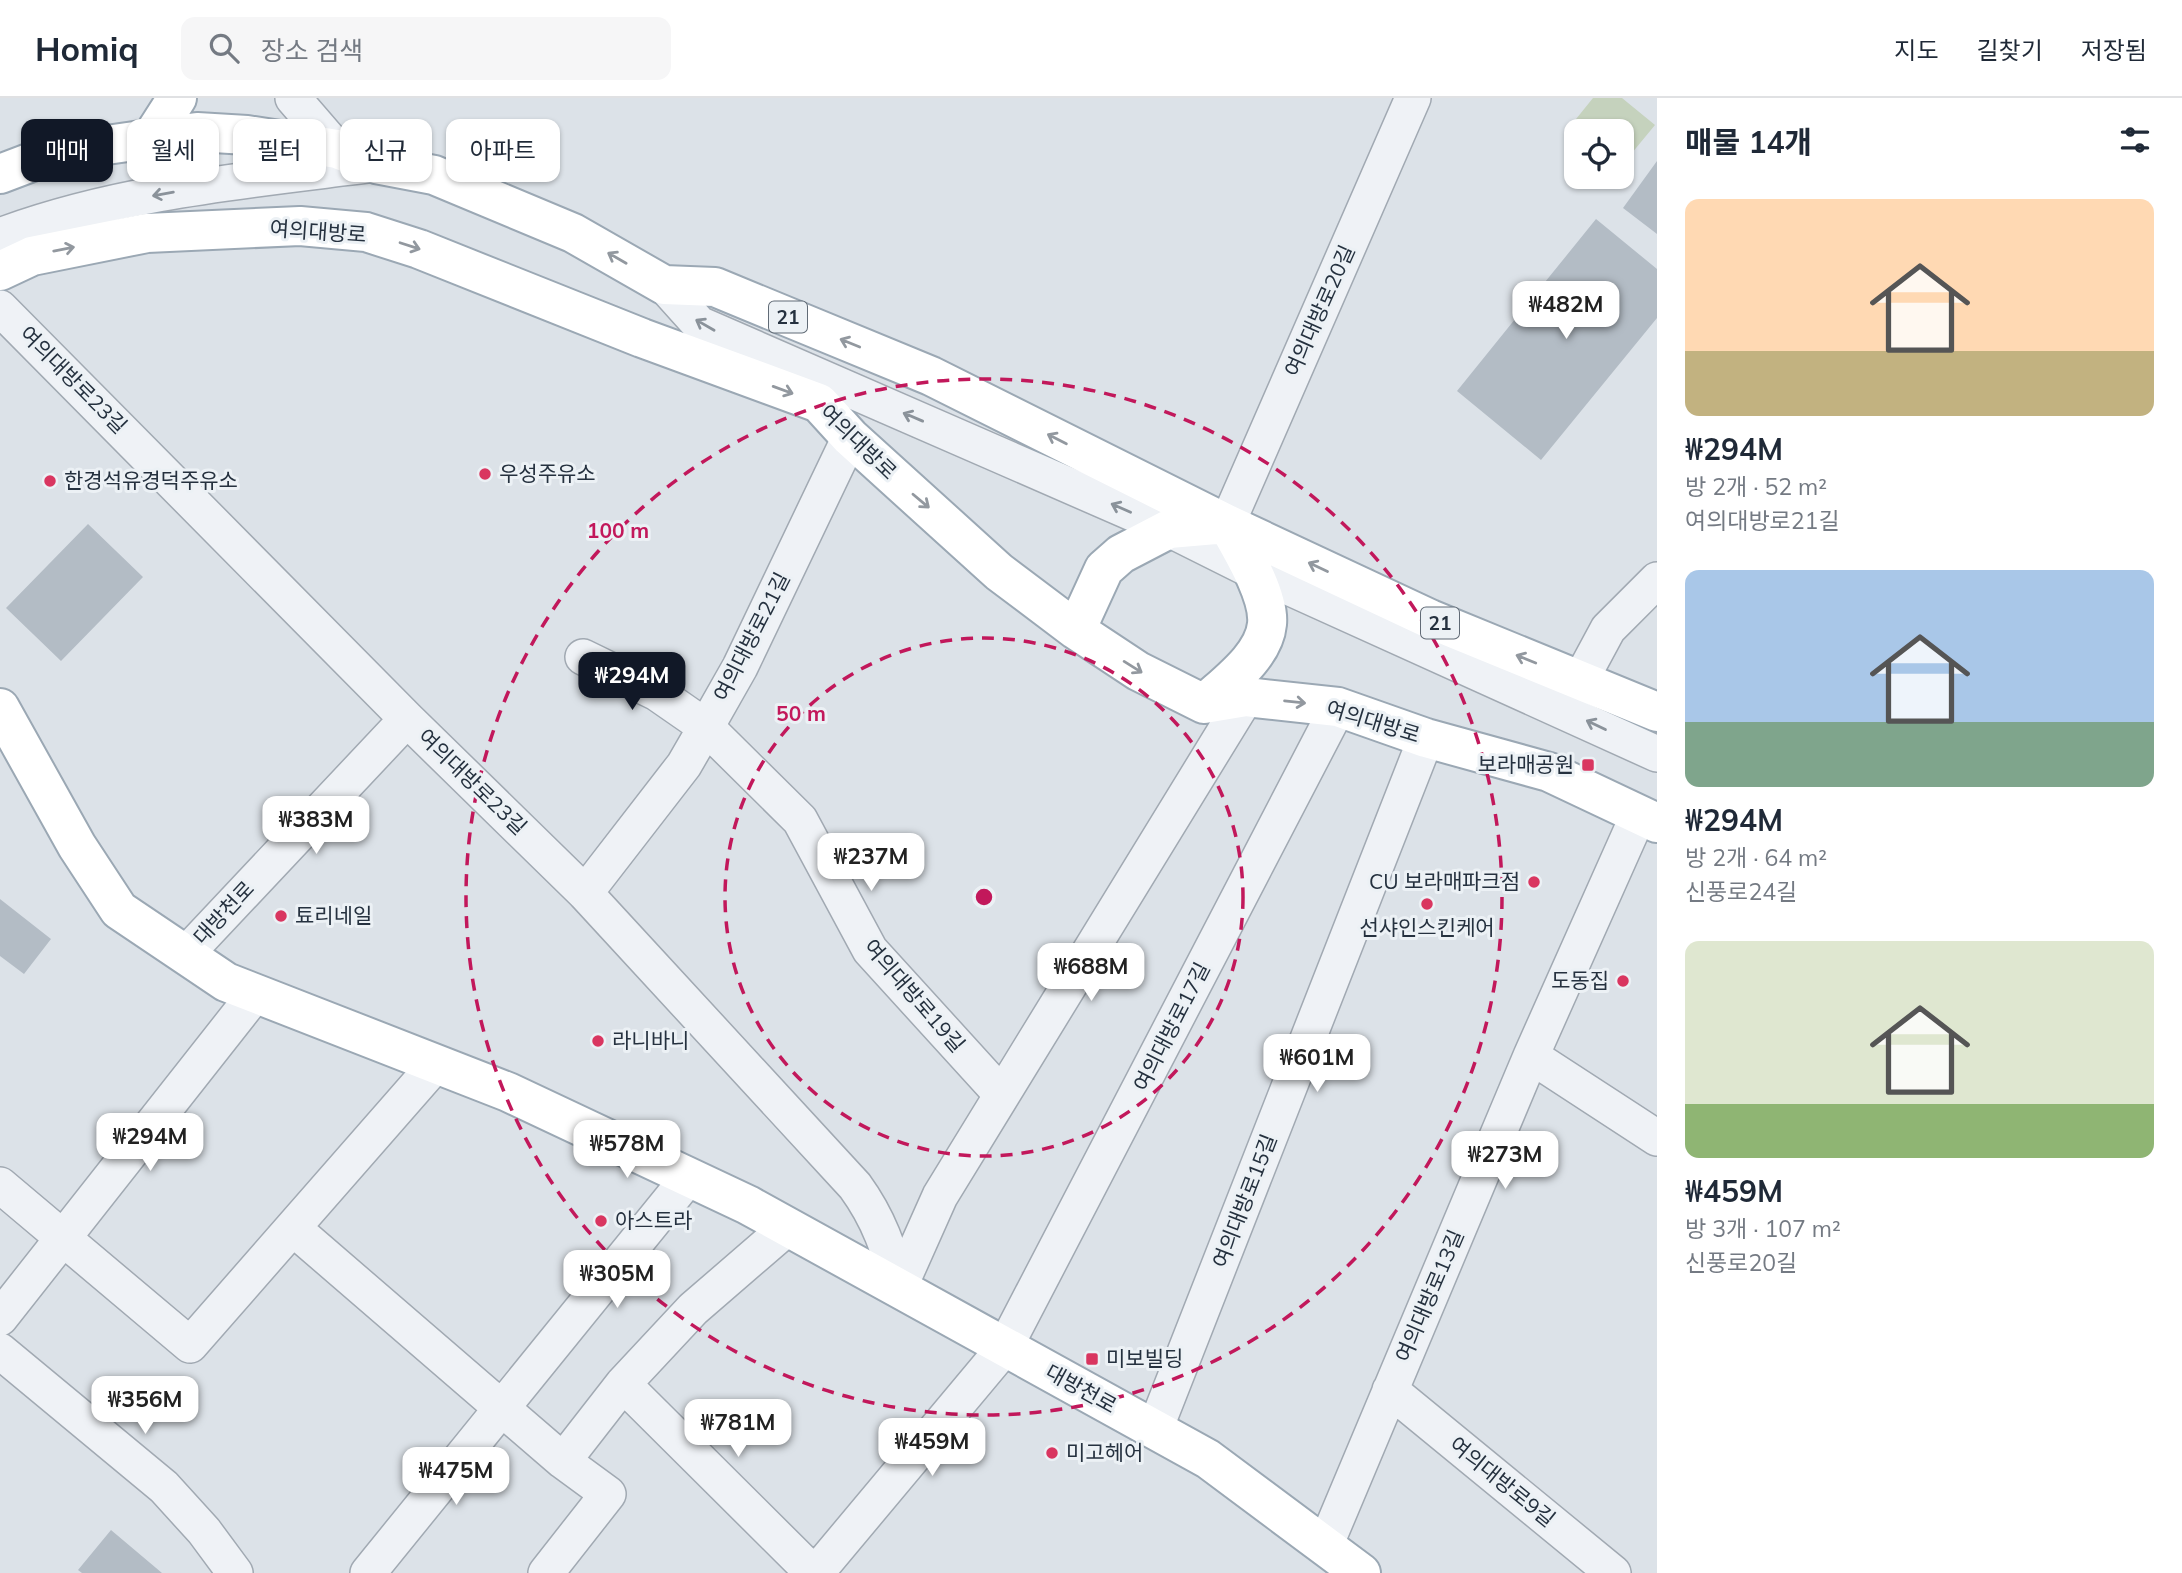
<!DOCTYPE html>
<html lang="ko">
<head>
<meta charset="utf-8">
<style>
  :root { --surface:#fff; --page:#f6f6f7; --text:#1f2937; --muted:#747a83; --line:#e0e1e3; --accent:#111827 }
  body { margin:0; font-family:Mulish,"Noto Sans KR",sans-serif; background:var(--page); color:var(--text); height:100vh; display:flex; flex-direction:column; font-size:26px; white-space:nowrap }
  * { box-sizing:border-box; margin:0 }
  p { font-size:23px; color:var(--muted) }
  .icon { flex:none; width:38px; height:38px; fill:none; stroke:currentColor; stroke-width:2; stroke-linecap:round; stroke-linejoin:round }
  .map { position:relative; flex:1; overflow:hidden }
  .panel { display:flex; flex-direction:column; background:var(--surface); width:525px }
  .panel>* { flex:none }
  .top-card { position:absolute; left:21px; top:21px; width:665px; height:63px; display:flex; gap:14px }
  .tools { position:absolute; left:1564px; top:21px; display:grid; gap:14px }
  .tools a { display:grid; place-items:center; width:70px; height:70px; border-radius:14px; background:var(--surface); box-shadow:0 2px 5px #0004; font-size:35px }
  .price { position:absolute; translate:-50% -60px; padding:0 16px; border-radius:14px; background:#fff; color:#222; font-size:23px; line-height:46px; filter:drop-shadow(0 2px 4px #0008) }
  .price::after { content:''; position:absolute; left:50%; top:42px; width:21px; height:16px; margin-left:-10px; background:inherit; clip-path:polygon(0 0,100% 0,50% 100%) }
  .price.on { background:var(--accent); color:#fff }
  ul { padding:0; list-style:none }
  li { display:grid; align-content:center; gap:14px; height:371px; padding:0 28px }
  li span { display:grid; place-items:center; height:217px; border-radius:14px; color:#555 }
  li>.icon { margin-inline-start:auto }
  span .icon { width:126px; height:126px; fill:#fffc; stroke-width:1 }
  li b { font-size:30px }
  h2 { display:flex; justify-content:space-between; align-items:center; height:84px; padding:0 28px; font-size:30px }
  .chip { padding:0 24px; border-radius:14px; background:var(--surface); box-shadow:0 2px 5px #0004; font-size:24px; line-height:63px }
  .chip.on { background:var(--accent); color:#fff }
  header { display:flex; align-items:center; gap:42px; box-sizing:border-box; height:98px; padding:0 35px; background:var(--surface); border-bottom:2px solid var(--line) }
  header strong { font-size:33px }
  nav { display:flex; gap:38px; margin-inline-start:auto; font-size:24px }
  .search { width:490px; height:63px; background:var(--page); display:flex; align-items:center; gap:18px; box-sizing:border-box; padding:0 24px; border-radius:14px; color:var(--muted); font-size:26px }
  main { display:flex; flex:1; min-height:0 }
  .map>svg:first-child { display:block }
  .green { fill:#c5d2bd }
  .building { fill:#b3bcc5 }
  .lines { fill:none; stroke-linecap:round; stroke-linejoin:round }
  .minor-casing { stroke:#a1a9b2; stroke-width:38 }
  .major-casing { stroke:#9ba8b4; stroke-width:42 }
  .minor { stroke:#eff2f6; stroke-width:35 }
  .major { stroke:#fff; stroke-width:38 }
  .oneway { stroke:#8a929a }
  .oneway2 { stroke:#92989f }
  .ring { fill:none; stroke:#c2185b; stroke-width:3.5; stroke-dasharray:12 9 }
  .poi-dot { fill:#d93660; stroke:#ecf1f5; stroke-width:2.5 }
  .labels { text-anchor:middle; stroke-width:6; stroke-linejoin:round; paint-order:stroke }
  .shield { fill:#ecf1f5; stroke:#616b76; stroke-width:2 }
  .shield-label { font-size:19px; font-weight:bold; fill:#25313f }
  .street-label { font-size:21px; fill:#25313f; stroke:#ecf1f5 }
  .poi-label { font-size:21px; fill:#25313f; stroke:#ecf1f5; text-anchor:start }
  .centre { fill:#c2185b; stroke:#ecf1f5; stroke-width:3.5 }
  .ring-label { font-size:21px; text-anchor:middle; font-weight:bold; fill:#c2185b; stroke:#ecf1f5; stroke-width:6; stroke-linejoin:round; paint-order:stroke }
</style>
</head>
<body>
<header>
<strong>Homiq</strong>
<div class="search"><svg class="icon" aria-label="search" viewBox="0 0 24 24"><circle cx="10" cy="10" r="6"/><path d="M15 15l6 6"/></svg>장소 검색</div>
<nav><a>지도</a><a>길찾기</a><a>저장됨</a></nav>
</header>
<main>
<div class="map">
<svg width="1657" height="1475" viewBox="0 0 1657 1475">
  <rect width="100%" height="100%" fill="#dce2e8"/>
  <path class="green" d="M1593 0H1622L1655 27 1622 67V33H1580L1572 26Z"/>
  <path class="building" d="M1657 63V136L1623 110Z
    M1596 121 1657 171V220L1541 362 1457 293Z
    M88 426 143 479 61 563 6 510Z
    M0 801 51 841 24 876 0 858Z
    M111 1432 162 1475H82L78 1472Z"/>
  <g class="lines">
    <g class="minor-casing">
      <path id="minor" d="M293 0 337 51
        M0 138C120 93 250 82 376 66
        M664 187 699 226 1169 431 1253 473 1657 656
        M0 210 407 621 585 795 855 1088C879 1121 889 1151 899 1190
        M1227 426 1413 0
        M583 559 657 595 706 629 800 722 870 852 1002 997
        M1580 583 1608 531 1657 482
        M585 795 684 667 706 629 740 569 850 339
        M185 857 407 621
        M1531 958 1657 1040
        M0 1087 190 1247 436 966
        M294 1131 563 1363 608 1396 546 1475
        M899 1190 940 1098 1246 599
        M0 1220 256 895
        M0 1253 164 1389 204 1433 235 1475
        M623 1286 813 1475
        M1390 1292 1613 1475
        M1155 1331 1426 640
        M563 1363 623 1286 693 1211 788 1129
        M1325 1448 1531 958 1638 718
        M368 1475 689 1079
        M816 1475 1005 1249 1338 609"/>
    </g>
    <g class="major-casing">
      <path id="major" d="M150 42 177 0
        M0 76 58 54 197 34 247 37 337 51 376 66 434 77 573 135 664 187 715 189 931 278 1227 426 1430 521 1657 614
        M0 173 32 158 147 135 300 128 366 134 419 151 642 240 819 305 850 339 999 474 1076 532 1138 573 1204 606 1246 599 1338 609 1426 640 1549 674 1657 725
        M1076 532 1104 471 1121 456 1169 431 1227 426
        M1204 606C1225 586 1264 559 1267 526 1270 498 1241 451 1227 426
        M0 610 77 748 119 812 226 884 508 994 748 1107 1208 1361 1361 1475"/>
    </g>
    <use href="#minor" class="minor"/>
    <use href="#major" class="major"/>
  </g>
  <defs><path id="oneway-shaft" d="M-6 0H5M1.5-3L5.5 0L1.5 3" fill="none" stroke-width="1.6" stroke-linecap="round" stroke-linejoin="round" transform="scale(1.75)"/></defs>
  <g class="oneway">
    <use href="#oneway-shaft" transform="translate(163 96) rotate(170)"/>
    <use href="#oneway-shaft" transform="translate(705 227) rotate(-150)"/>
    <use href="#oneway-shaft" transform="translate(913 319) rotate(-157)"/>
    <use href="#oneway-shaft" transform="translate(1121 410) rotate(-156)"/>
    <use href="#oneway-shaft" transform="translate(1596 627) rotate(-154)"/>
  </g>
  <g class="oneway2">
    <use href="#oneway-shaft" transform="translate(410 148) rotate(18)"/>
    <use href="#oneway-shaft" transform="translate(64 151) rotate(-11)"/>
    <use href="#oneway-shaft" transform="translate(617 160) rotate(-150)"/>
    <use href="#oneway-shaft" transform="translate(850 245) rotate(-158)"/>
    <use href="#oneway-shaft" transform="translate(783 292) rotate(20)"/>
    <use href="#oneway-shaft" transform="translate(1057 341) rotate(-153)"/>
    <use href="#oneway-shaft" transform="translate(921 403) rotate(40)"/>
    <use href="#oneway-shaft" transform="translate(1318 469) rotate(-155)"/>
    <use href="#oneway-shaft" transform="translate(1526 561) rotate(-158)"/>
    <use href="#oneway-shaft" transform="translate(1133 569) rotate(32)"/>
    <use href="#oneway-shaft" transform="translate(1295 604) rotate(6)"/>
  </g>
  <g class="ring">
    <circle cx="984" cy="799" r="259"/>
    <circle cx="984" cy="799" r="518"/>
  </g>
  <g class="poi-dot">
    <circle cx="485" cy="376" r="7"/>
    <circle cx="50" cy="383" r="7"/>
    <rect x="1581" y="660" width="14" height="14" rx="3.5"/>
    <circle cx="1534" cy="784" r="7"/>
    <circle cx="1427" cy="806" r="7"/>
    <circle cx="281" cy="818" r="7"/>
    <circle cx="1623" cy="883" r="7"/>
    <circle cx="598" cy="943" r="7"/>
    <circle cx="601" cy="1123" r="7"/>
    <rect x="1085" y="1254" width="14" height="14" rx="3.5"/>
    <circle cx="1052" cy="1355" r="7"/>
  </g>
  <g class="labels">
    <g class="shield">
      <rect x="769" y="203.5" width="38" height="31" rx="5"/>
      <rect x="1421" y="509.5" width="38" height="31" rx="5"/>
    </g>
    <g class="shield-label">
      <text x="788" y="226">21</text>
      <text x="1440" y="532">21</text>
    </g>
    <g class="street-label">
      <text transform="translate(318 134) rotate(4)" y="7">여의대방로</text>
      <text transform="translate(1320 213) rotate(-66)" y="7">여의대방로20길</text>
      <text transform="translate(73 282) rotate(45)" y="7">여의대방로23길</text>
      <text transform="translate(858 344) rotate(44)" y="7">여의대방로</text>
      <text transform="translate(752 539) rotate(-63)" y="7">여의대방로21길</text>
      <text transform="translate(1373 624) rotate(17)" y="7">여의대방로</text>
      <text transform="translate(472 684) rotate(44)" y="7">여의대방로23길</text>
      <text transform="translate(224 815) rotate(-47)" y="7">대방천로</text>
      <text transform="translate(914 898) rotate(49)" y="7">여의대방로19길</text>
      <text transform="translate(1172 929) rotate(-63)" y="7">여의대방로17길</text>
      <text transform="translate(1245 1103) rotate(-69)" y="7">여의대방로15길</text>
      <text transform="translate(1430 1198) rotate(-67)" y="7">여의대방로13길</text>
      <text transform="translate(1081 1291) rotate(29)" y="7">대방천로</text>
      <text transform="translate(1502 1384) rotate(39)" y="7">여의대방로9길</text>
    </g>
    <g class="poi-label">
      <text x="499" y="383">우성주유소</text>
      <text x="64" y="390">한경석유경덕주유소</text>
      <text x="1574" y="674" text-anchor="end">보라매공원</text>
      <text x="1520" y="791" text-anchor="end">CU 보라매파크점</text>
      <text x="295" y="825">툐리네일</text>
      <text x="1427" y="837" text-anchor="middle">선샤인스킨케어</text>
      <text x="1609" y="890" text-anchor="end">도동집</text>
      <text x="612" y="950">라니바니</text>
      <text x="615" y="1130">아스트라</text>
      <text x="1106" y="1268">미보빌딩</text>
      <text x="1066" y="1362">미고헤어</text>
    </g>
  </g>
  <circle cx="984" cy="799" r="10" class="centre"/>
  <g class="ring-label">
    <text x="618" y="440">100 m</text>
    <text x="801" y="623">50 m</text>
  </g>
</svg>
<div class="tools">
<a><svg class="icon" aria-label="locate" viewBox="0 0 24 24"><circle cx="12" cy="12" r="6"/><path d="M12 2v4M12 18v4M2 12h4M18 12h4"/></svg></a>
</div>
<b class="price" style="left:1566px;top:243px">₩482M</b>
<b class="price on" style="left:632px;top:614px">₩294M</b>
<b class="price" style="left:316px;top:758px">₩383M</b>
<b class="price" style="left:871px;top:795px">₩237M</b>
<b class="price" style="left:1091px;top:905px">₩688M</b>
<b class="price" style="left:1317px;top:996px">₩601M</b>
<b class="price" style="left:150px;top:1075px">₩294M</b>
<b class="price" style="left:627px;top:1082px">₩578M</b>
<b class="price" style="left:1505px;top:1093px">₩273M</b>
<b class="price" style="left:617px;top:1212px">₩305M</b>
<b class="price" style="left:145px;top:1338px">₩356M</b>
<b class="price" style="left:738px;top:1361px">₩781M</b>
<b class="price" style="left:932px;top:1380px">₩459M</b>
<b class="price" style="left:456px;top:1409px">₩475M</b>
<div class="top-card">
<a class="chip on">매매</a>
<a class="chip">월세</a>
<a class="chip">필터</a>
<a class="chip">신규</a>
<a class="chip">아파트</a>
</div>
</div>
<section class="panel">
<h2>매물 14개<svg class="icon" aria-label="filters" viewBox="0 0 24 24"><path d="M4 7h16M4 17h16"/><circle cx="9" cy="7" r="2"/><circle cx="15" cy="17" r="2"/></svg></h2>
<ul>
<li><span style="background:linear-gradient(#ffd9b3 70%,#c2b280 0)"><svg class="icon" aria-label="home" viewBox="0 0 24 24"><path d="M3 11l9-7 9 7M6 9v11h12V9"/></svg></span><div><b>₩294M</b><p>방 2개 · 52 m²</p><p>여의대방로21길</p></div></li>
<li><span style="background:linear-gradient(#a9c7e8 70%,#7fa58c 0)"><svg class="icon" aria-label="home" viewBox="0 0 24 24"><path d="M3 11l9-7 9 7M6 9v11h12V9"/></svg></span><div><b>₩294M</b><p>방 2개 · 64 m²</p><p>신풍로24길</p></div></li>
<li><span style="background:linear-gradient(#dfe7d0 75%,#8fb573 0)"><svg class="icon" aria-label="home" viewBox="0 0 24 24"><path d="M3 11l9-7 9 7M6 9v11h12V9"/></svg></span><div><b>₩459M</b><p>방 3개 · 107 m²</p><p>신풍로20길</p></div></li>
</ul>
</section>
</main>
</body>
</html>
